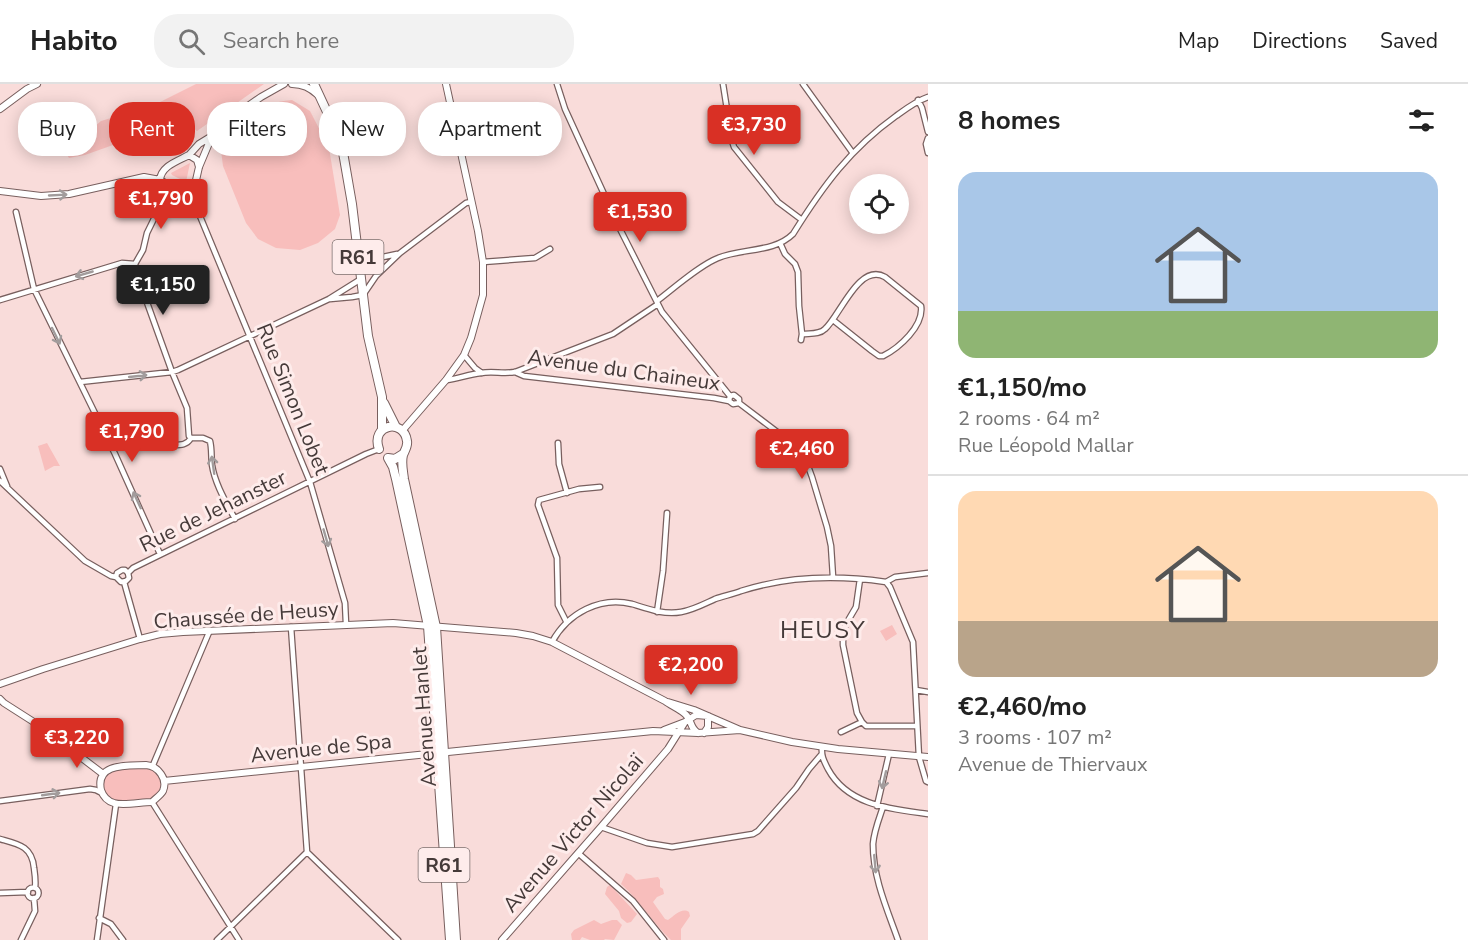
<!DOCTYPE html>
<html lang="en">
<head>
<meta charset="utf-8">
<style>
  :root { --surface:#fff; --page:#f2f2f2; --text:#222; --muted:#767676; --line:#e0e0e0; --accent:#d93025 }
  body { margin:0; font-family:"Nunito Sans",sans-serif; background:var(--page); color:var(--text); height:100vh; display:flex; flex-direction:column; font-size:22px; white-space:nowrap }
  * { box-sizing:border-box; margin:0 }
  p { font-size:20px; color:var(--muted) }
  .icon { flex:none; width:33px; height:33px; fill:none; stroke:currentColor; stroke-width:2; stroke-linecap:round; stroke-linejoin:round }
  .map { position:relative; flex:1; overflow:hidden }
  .sheet { display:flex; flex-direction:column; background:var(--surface); width:540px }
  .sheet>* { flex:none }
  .top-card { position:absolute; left:18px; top:18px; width:570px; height:54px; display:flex; gap:12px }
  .fabs { position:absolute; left:849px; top:90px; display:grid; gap:12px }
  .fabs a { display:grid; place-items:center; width:60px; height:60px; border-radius:50%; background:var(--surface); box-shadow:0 3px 15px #0003; font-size:30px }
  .price { position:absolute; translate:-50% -51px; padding:0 14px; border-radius:6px; background:var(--accent); color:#fff; font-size:20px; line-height:39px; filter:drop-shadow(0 2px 3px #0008) }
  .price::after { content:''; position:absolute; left:50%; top:36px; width:18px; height:14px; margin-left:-9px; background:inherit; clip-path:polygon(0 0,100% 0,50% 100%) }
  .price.current { background:#222; color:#fff }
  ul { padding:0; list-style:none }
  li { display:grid; align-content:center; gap:12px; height:318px; padding:0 30px }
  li+li { border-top:2px solid var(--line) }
  li span { display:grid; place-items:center; height:186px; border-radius:18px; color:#555 }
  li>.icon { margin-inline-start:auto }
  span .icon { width:108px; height:108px; fill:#fffc; stroke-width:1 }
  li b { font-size:26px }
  h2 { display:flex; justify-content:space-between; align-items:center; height:72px; padding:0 30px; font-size:26px }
  .pill { padding:0 21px; border-radius:24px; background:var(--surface); box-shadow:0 3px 15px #0003; font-size:21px; line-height:54px }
  .pill.current { background:var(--accent); color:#fff }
  header { display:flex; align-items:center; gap:36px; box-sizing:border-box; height:84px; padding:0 30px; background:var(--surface); border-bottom:2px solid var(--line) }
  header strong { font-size:28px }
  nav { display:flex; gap:33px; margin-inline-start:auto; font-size:21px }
  .search { width:420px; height:54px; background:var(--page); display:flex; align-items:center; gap:15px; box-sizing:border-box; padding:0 21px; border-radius:24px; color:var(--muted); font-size:22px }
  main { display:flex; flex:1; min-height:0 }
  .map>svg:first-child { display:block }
  .green { fill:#f8bebc }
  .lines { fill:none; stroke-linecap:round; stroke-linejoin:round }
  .street-casing { stroke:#785f5e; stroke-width:7 }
  .secondary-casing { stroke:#785f5e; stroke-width:8 }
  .highway-casing { stroke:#785f5e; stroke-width:10 }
  .street { stroke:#fff; stroke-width:4.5 }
  .secondary { stroke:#fff; stroke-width:6 }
  .highway { stroke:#fff; stroke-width:8 }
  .oneway { stroke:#a29c9c }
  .labels { text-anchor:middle; stroke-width:6; stroke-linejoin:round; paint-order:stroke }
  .shield { fill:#feeceb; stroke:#7c6f6e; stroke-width:1.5 }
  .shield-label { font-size:20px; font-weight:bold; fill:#453a39 }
  .street-label { font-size:21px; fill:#453a39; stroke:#feeceb }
  .quarter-label { font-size:24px; letter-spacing:1.5px; fill:#453a39; stroke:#feeceb }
</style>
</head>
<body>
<header>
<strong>Habito</strong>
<div class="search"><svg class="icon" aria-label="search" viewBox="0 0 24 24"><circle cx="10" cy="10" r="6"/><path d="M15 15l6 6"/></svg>Search here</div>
<nav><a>Map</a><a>Directions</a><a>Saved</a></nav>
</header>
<main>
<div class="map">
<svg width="928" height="856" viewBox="0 0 928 856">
  <rect width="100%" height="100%" fill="#f9dcda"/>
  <path class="green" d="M196 0H264L197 47 183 36 85 71 69 74 58 56 87 49 101 37 154 21Z
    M292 16 310 27 329 64 340 131 335 145 318 159 300 166 276 164 258 155 246 139 223 82 220 59C226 54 233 50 239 45 258 29 265 18 292 16Z
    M190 79 186 98 172 91 171 89Z
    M47 359 60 382H54L45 387 38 362Z
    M892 541 897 550 886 557 880 547Z
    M144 684C160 685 168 705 153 713 147 716 121 718 115 717 111 715 106 712 105 708 104 705 104 701 104 698 106 682 131 685 144 684Z
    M626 789 631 791 636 796 658 793 660 796V803L663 805 664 810 657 813 653 818 665 835 668 836C675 831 682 823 689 828L690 832 681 845V856H671C653 839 640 817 621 800Z
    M610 801 637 830 631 838 627 839 621 834 619 827 605 810 607 803Z
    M594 836 601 840 612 836H617L622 841 614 856 605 855 604 856H590L582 853 580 856H572L571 850 574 846Z"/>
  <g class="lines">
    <g class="street-casing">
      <path id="street" d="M557 0 565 25 620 145 662 228 730 312 729 317 733 320 739 319V315L734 311 730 312
        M723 0 732 57 734 63 778 118 802 136
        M803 0 852 68
        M918 16 922 24 928 48
        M928 54 926 60 928 69
        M170 102 147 149 143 166 135 180 140 199 172 288 187 324 189 352 191 354H203L210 357C212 365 211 373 212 381 215 400 226 418 235 435
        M190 108 310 398 345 519 346 540
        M16 128 34 205 115 370 160 470
        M780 159 785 170 795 180 798 188 799 222 802 250 801 256
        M359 178 397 170
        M483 178 535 174 550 165
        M330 215 352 213 363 211 376 192 400 169 466 119 471 118
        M0 216 122 179 135 180
        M657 217C674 204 700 181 718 174 741 164 774 169 793 150 823 102 850 65 896 32 907 24 916 17 928 13
        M802 250C810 249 819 251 825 245 840 232 859 178 885 193L921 222C924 242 899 264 883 272H879L872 267 833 236
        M464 271 475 284 482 289
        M515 288 524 292 714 314 729 317
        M447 296C458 295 469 290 481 289 492 287 504 290 515 288L613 250 658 220
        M80 298 172 288 178 286 329 215 361 195
        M739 319 793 360 805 374 812 393 827 443 831 462 833 493
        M170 348V358L174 361C181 361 187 361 191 354
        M558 359 559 380 567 409
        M0 385 7 402
        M0 397 85 477 111 492 116 493
        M116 493 121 498 126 497 129 494 128 489 133 484 366 370 379 365
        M116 493 117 489 122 486H125L128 489
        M860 495 856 523 846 540 843 549V561L857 629 862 638
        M124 498 140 555
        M886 498 890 503 913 558 919 673 926 697 928 698
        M886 498 895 493 928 489
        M657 528 663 487 667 429
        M566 537 558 521 557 474 538 421 539 416 579 405 600 403
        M291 543 307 768
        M552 558C568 529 600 512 632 520 648 525 664 531 681 528 693 526 704 520 715 515 724 512 733 510 741 507 788 492 837 491 886 498
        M916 606 928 608
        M841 648 862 638 866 642H917
        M822 663C821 672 824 677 828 685 848 722 892 725 928 730
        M153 681 210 546
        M0 717 90 705 96 706 102 709
        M152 718 239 856
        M877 722 889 670
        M883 723C879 735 874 747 873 760 873 794 887 825 898 856
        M601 743 647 759 672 763 753 750 758 747 796 704 809 685 821 671
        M0 755C18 760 32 762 34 784 35 791 36 797 35 804
        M307 768 398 856
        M578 769 633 817 664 856
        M27.5 809a5.5 5.5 0 1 1 11 0a5.5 5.5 0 1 1-11 0Z
        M0 809 28 808
        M99 834 111 840 123 856
        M21 856 35 827 34 814
        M97 856 116 720
        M217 856 307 768"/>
    </g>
    <g class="secondary-casing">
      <path id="secondary" d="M292 0C303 0 310 4 318 11
        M0 25 27 5 37 0
        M189 71 199 60 212 52 248 22 261 13 284 0
        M160 96C161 82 178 77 189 71L197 76 199 83
        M0 107 41 112 69 110 144 93 160 96 170 102 190 108 194 105 199 83 212 52
        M402 347 446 296 464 271 471 254 483 211V178L478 147 446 0
        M0 600 43 585 140 555 160 550 183 548 393 539 516 549 533 552 552 558 665 617C671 622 681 625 687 632 692 638 690 644 698 649
        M0 615 4 619 40 642 103 690
        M668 618 694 626 740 646 792 658 838 665 928 673
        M664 646 685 638
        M704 649 708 643V632
        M146 681C158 682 168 695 163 707 161 711 155 715 152 718 141 718 123 722 114 719 107 717 103 712 101 706 95 678 129 682 146 681Z
        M164 697 653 647 698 649 740 646
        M502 856 601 743 668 665 685 638 696 631 708 632"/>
    </g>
    <g class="highway-casing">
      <path id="highway" d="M314 0 341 58 344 74 352 120 368 252 382 313V346
        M384 319 396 343
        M379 365C370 340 404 334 407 357 408 362 405 366 403 371 401 379 403 387 404 395L436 543 456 856
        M403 370 395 375 388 374 393 383 396 395 428 542 450 856"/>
    </g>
    <use href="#street" class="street"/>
    <use href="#secondary" class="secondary"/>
    <use href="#highway" class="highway"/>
  </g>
  <defs><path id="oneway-shaft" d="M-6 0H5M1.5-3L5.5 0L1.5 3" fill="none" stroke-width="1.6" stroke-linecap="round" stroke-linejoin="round" transform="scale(1.5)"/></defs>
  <g class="oneway">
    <use href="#oneway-shaft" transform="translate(58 111) rotate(-3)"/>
    <use href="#oneway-shaft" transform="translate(84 190) rotate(164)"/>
    <use href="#oneway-shaft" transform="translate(56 252) rotate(64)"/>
    <use href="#oneway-shaft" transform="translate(138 292) rotate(-6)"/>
    <use href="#oneway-shaft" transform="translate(213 381) rotate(-98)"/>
    <use href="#oneway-shaft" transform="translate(137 416) rotate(-115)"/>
    <use href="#oneway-shaft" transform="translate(326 454) rotate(74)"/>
    <use href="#oneway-shaft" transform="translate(884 696) rotate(103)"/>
    <use href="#oneway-shaft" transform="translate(51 710) rotate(-8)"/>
    <use href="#oneway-shaft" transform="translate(875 780) rotate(85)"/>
  </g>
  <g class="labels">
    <g class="shield">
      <rect x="332.5" y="156" width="51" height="34" rx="4.5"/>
      <rect x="418.5" y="764" width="51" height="34" rx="4.5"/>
    </g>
    <g class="shield-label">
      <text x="358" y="180">R61</text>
      <text x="444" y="788">R61</text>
    </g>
    <g class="street-label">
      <text transform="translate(624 286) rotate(8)" y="7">Avenue du Chaineux</text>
      <text transform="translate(293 315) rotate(68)" y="7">Rue Simon Lobet</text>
      <text transform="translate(213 427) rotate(-26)" y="7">Rue de Jehanster</text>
      <text transform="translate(246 531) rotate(-4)" y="7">Chaussée de Heusy</text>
      <text transform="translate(424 633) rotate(-94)" y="7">Avenue Hanlet</text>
      <text transform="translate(321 664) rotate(-6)" y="7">Avenue de Spa</text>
      <text transform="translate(573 749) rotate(-49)" y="7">Avenue Victor Nicolaï</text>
    </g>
    <g class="quarter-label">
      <text x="823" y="554">HEUSY</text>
    </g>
  </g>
</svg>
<div class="fabs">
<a><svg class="icon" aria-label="locate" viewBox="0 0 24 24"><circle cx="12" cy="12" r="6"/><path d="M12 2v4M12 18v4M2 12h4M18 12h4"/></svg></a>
</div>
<b class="price" style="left:754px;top:72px">€3,730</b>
<b class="price" style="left:161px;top:146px">€1,790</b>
<b class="price" style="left:640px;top:159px">€1,530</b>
<b class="price current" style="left:163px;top:232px">€1,150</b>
<b class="price" style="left:132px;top:379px">€1,790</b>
<b class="price" style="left:802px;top:396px">€2,460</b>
<b class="price" style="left:691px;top:612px">€2,200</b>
<b class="price" style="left:77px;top:685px">€3,220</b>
<div class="top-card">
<a class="pill">Buy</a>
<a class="pill current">Rent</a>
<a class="pill">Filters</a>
<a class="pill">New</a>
<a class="pill">Apartment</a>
</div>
</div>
<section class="sheet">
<h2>8 homes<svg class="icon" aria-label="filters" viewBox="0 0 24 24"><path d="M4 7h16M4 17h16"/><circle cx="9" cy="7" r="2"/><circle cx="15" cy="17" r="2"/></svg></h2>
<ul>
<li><span style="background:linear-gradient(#a9c7e8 75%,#8fb573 0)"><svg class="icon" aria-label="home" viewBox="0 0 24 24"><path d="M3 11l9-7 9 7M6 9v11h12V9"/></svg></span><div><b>€1,150/mo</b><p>2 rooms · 64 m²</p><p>Rue Léopold Mallar</p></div></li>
<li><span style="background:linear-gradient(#ffd9b3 70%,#b9a48a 0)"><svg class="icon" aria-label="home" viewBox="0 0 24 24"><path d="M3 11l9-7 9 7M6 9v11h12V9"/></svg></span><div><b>€2,460/mo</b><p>3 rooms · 107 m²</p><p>Avenue de Thiervaux</p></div></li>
</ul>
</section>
</main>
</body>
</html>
